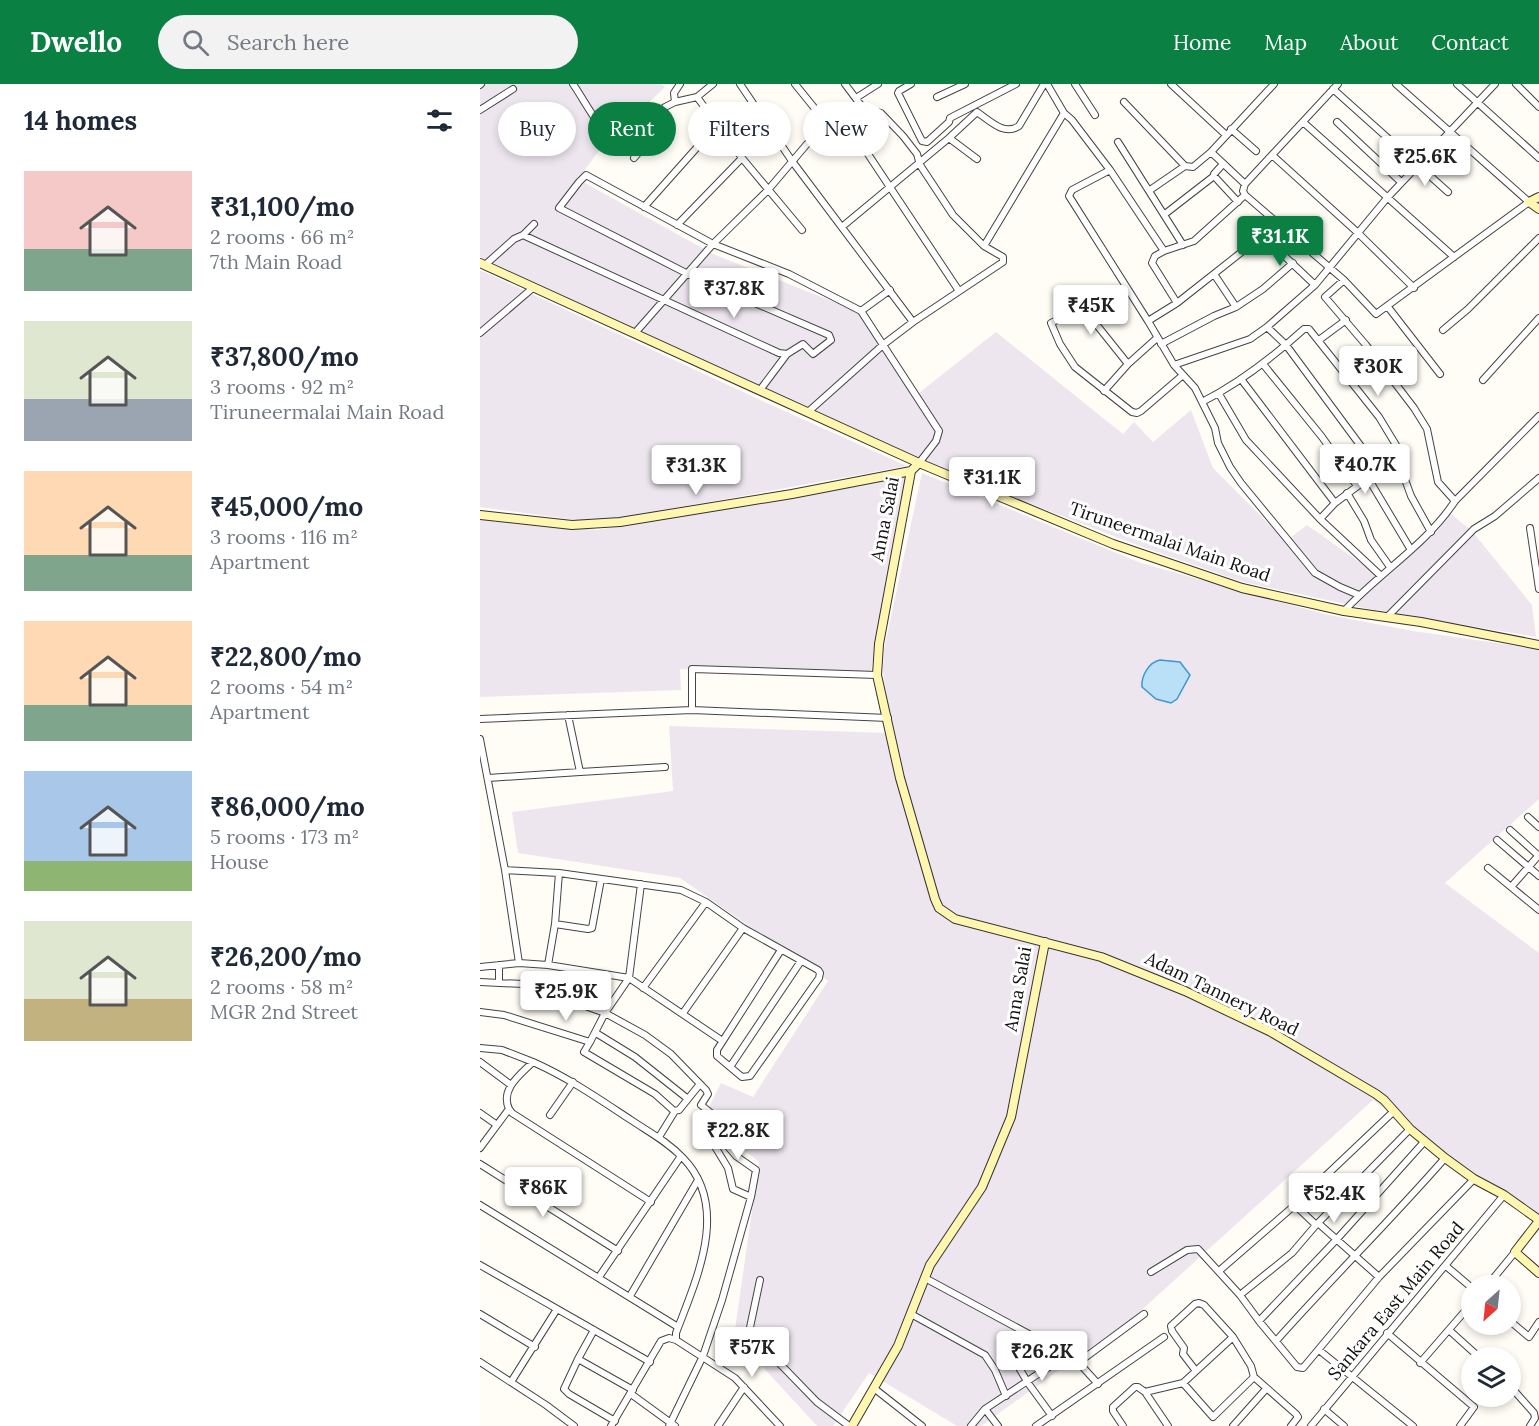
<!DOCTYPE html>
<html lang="en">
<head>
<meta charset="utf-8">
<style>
  :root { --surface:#fff; --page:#f2f2f3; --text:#1f2937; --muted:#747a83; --accent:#0b8043 }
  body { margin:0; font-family:Lora,serif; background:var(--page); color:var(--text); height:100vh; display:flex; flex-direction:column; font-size:22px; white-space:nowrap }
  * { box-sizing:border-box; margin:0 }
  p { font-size:20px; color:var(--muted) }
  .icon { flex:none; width:33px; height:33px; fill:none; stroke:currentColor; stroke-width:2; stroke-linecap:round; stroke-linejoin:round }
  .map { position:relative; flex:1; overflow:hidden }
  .panel { display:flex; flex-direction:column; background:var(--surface); width:480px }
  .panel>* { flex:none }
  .banner { position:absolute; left:18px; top:18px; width:570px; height:54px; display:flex; gap:12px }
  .needle { width:39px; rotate:207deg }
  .buttons { position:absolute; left:981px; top:1191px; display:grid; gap:12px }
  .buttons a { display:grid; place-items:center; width:60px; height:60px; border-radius:50%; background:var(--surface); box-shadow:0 3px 9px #0003; font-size:30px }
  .price { position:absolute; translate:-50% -51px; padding:0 14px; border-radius:6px; background:#fff; color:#222; font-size:20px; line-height:39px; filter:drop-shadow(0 2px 3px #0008) }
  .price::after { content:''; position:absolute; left:50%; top:36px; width:18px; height:14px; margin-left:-9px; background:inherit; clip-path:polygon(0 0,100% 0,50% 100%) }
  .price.on { background:var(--accent); color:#fff }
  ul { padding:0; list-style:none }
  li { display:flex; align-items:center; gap:18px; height:150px; padding:0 24px }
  li span { display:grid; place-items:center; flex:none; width:168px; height:120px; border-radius:0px; color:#555 }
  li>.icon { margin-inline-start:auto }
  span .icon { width:72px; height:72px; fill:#fffc; stroke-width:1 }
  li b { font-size:26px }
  h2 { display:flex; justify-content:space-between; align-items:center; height:72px; padding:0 24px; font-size:26px }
  .tag { padding:0 21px; border-radius:27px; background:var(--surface); box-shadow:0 3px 9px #0003; font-size:21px; line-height:54px }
  .tag.on { background:var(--accent); color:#fff }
  header { display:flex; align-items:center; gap:36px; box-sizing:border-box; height:84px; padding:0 30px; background:var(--accent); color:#fff }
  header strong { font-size:28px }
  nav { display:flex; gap:33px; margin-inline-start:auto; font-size:21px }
  .search { width:420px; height:54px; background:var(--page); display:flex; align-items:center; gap:15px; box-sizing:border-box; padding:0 21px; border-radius:33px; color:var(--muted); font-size:22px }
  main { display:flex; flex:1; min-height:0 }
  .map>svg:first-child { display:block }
  .industrial { fill:#eee6ef }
  .water { fill:#b9e0f7; stroke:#3f96cf; stroke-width:1.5 }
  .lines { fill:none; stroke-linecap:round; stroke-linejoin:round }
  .street-casing { stroke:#444; stroke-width:8 }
  .secondary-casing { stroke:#333; stroke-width:10 }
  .street { stroke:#fff; stroke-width:6 }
  .secondary { stroke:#fff6b0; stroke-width:8 }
  .labels { text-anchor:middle; stroke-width:6; stroke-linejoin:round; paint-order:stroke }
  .street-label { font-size:18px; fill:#111; stroke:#fff }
</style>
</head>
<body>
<header>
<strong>Dwello</strong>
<div class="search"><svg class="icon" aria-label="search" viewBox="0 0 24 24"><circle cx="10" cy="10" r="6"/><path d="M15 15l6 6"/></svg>Search here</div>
<nav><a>Home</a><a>Map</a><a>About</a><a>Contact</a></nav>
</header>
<main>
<section class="panel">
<h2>14 homes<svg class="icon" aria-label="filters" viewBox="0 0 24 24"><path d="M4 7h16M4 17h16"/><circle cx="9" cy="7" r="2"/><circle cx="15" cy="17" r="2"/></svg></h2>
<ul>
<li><span style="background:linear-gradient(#f6c9c9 65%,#7fa58c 0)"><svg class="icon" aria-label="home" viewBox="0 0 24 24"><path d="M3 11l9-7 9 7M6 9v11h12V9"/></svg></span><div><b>₹31,100/mo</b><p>2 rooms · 66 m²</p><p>7th Main Road</p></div></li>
<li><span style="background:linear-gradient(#dfe7d0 65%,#9aa5b1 0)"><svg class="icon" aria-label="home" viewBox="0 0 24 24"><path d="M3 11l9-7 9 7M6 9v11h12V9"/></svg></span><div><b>₹37,800/mo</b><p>3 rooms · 92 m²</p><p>Tiruneermalai Main Road</p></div></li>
<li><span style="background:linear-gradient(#ffd9b3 70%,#7fa58c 0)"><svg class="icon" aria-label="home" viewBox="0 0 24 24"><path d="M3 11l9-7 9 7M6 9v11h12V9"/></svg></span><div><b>₹45,000/mo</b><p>3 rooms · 116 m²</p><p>Apartment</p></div></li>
<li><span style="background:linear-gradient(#ffd9b3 70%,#7fa58c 0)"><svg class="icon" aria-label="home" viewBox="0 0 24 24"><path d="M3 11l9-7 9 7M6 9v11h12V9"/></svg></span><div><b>₹22,800/mo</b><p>2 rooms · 54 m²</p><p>Apartment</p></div></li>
<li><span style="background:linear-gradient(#a9c7e8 75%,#8fb573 0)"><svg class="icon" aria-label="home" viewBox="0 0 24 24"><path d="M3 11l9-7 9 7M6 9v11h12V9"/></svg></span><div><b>₹86,000/mo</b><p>5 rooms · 173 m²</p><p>House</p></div></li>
<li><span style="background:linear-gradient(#dfe7d0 65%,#c2b280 0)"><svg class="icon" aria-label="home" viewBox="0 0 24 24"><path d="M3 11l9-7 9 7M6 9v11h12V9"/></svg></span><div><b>₹26,200/mo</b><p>2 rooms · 58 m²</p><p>MGR 2nd Street</p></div></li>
</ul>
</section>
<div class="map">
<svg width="1059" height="1342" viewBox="0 0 1059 1342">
  <rect width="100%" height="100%" fill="#fffdf5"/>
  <path class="industrial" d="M0 0H182L185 3 118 68 98 95 233 170 377 227 435 312 516 248 643 350 654 338 673 358 711 326 733 384 806 457 827 441 901 493 971 430 992 447 1052 521 1056 553 889 525 763 498 657 461 430 373 0 173Z
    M0 186 289 320 427 382 152 432 102 437 0 423Z
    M442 389 661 479 844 530 933 547 1059 565V715L965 799 1059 869V1142L893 1016 655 1232 501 1342H477L389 1289 353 1342H337L254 1252 279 1078 224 1033 241 999 273 1013 348 897 200 794 38 769 32 728 193 707 189 642 410 649 403 587 404 565Z
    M426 393 391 587 200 585 201 606 0 613V435L117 446Z"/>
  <path class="water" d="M680 576 700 578 710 591 697 615 691 619 676 615 662 603C661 592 669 578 680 576Z"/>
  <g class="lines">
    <g class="street-casing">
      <path id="street" d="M93 0C103 14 124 55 139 59L185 23 195 18 217 13 233 0
        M260 0 312 77 433 238
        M315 0 349 42
        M365 0 383 24
        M431 0 419 7 418 9 442 57 447 58 469 38 470 34 536 0
        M567 0 584 29 592 36 630 86 684 167 675 172 672 179 697 219 668 237 694 281 715 304 735 344 738 359 750 383 761 399 835 489 860 503 879 511
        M595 0 615 31
        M691 0 746 51
        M977 0 1059 74
        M1036 0 1059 23
        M0 1 1 0
        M853 5 968 108
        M217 13 262 74 322 146
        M457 13 485 0
        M376 14 398 0
        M195 18 194 9 200 0
        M644 18 705 82
        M0 26 33 5
        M364 34 479 207
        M823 38 974 173
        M857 38 921 98
        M751 45 776 67
        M469 54 497 75
        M638 58 703 161
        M731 68 765 100
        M792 71 877 148 934 204
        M154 74 179 45V39L174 32
        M630 86 592 106 589 112 668 237
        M734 92 758 118
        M670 106 705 82 713 83 731 68 794 0
        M765 111 864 196 896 230 1049 118 916 0
        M164 123 237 41
        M685 130 734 92V90L743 80
        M197 141 262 74
        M363 142 469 54 497 28C510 37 524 52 539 42L564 0
        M780 149 835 201
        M43 151 54 140
        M684 167 714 157 765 111 763 107 765 100 858 0
        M5 181 34 155 43 151 299 269 307 270 323 260 333 270 351 256 349 251 208 190 79 124 99 98 106 91 233 160 309 190 381 227 410 206
        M734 190 756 223
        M864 196 845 213 886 261 934 324 947 345 958 398 975 417
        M697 219 768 163 793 135
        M908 223 960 290
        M381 227 459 347 456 357 439 379
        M787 243 806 261 897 384 895 389 855 419 840 435
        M963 246 988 225 1059 154
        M0 249 54 203
        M155 249 233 160 288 106 327 60 349 42 383 24 401 29 423 52 437 70 440 81 473 131 504 162 584 29
        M839 256 866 236
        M681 260 734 232 756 223 783 205 813 179
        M648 280 604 225H599L571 239 580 260 595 283 652 328 657 329 661 327 703 291
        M783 280 842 353 877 402
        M694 281 770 255 787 243 835 201 907 114 1015 0
        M761 295 855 419
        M1003 296 1059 234
        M280 306 307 270
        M624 307 648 280 677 254
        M739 310 766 356 840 435 901 492
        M722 318C760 299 793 273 824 245H829L899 333 919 366 923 390 931 412 951 448
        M328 328 404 260 433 238 523 178V173L504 162
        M888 394 931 466
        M867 409 884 437 891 456 910 483
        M1050 444 1059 505
        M864 527C900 488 946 461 975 417L1059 332
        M907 533 994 445 1015 432 1059 394
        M212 626V585L397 591
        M0 635 212 626 408 634
        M0 655 25 786 39 879
        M100 688 185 683
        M8 694 100 688 88 631
        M1048 733 1059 743
        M1030 746 1059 772
        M1017 756 1059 792
        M1008 784 1059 826
        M25 786 79 789 201 806 226 818 263 844 338 886 340 889 339 894 270 992 262 993 237 972V966L301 866
        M1031 803 1059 771
        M75 840 108 845 112 844 121 795
        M19 881V897
        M68 881 75 840 79 789
        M0 883 39 879 68 881 149 894 241 956
        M0 898 43 900 125 929 165 951 191 970 226 1006 228 1010 221 1021 236 1033 233 1041 234 1046 256 1072 276 1086 271 1113 242 1216 223 1272 189 1342
        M163 904 226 818
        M0 928 24 931 110 958 125 929 149 894 161 800
        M203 929 263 844
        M116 949 155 973 208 1015
        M110 958 104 968 175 1010 194 1027 199 1026 220 1000
        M0 964 22 966 53 978
        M0 978 31 1001
        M250 983 321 877
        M29 1025 32 1029 171 1118
        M0 1029 17 1041
        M70 1031 93 998
        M233 1041 225 1051 234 1061 248 1084 253 1105 271 1113
        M179 1053 195 1027
        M0 1064 29 1025C20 1005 40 991 53 978 89 994 119 1015 151 1036 169 1048 188 1058 203 1074 251 1123 216 1196 196 1249V1256L255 1294 300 1342
        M0 1080 138 1167
        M0 1121 198 1243
        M815 1121 836 1141
        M838 1139 899 1193
        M0 1181 170 1278
        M966 1182 992 1204
        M739 1187 815 1121 914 1027
        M671 1188 707 1166 718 1165 760 1211 779 1237 817 1283 823 1284 899 1193 994 1095
        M119 1193 201 1072
        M445 1194 569 1261 590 1269 618 1300
        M280 1196 269 1248 337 1318 369 1342
        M1007 1202 1035 1168
        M760 1211 812 1169 836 1141 930 1045
        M150 1212 218 1096
        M0 1230 55 1263
        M431 1230 505 1271 515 1286 526 1312
        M779 1237 857 1155 944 1058
        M1030 1237 1049 1253 1059 1238
        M114 1246 98 1275 84 1305 89 1310 135 1337
        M969 1246 1000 1274
        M907 1249 994 1323 980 1342
        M796 1257C851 1195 910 1137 965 1074
        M839 1266 933 1342
        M98 1275 153 1306
        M535 1277 548 1299 572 1332
        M0 1278 66 1321 94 1342
        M599 1278 664 1230
        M940 1279 992 1219
        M716 1287 703 1270 704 1264 692 1247 691 1242 715 1220 719 1219 724 1221 753 1253 771 1282 774 1293 816 1330 818 1333 811 1342
        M31 1298 77 1225
        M703 1299 733 1333 774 1293
        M1030 1302 1054 1329 1055 1334 1050 1342
        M395 1305 442 1342
        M665 1308 703 1299 753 1253
        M151 1310 195 1342
        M505 1325 518 1342
        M844 1325 864 1342
        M131 1342 181 1257 189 1254 196 1256
        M238 1342 264 1303
        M491 1342 505 1325 590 1269
        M556 1342 684 1253
        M643 1342 633 1327V1323L655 1303H658L665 1308 688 1342
        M753 1342 786 1305
        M831 1342 1024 1111"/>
    </g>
    <g class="secondary-casing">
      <path id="secondary" d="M1059 113 1049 118 1059 125
        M0 179 439 379 633 460 762 504 864 527 941 538 1059 561
        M439 379 431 387 399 560 397 591 420 694 455 815 459 824 475 835 621 873 705 907 791 948 896 1010 904 1016 930 1045 965 1074 994 1095 1024 1111 1059 1136
        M0 431 92 441 140 438 312 410 431 387
        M1059 1137 1035 1168 1059 1189
        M372 1342 418 1262 450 1181 502 1103 531 1033 565 858"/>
    </g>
    <use href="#street" class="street"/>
    <use href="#secondary" class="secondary"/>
  </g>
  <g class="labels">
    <g class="street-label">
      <text transform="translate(405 435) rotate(-79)" y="6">Anna Salai</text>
      <text transform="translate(690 458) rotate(19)" y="6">Tiruneermalai Main Road</text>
      <text transform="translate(538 905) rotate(-80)" y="6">Anna Salai</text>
      <text transform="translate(742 910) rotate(26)" y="6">Adam Tannery Road</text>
      <text transform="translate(916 1217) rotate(-50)" y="6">Sankara East Main Road</text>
    </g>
  </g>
</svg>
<div class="buttons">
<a><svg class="needle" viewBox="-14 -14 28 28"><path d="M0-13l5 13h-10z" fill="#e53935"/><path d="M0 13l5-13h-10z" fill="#747a83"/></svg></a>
<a><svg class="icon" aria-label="layers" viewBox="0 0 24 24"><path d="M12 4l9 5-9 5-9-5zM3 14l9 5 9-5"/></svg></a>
</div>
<b class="price" style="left:945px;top:103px">₹25.6K</b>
<b class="price on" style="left:800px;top:183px">₹31.1K</b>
<b class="price" style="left:254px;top:235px">₹37.8K</b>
<b class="price" style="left:611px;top:252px">₹45K</b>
<b class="price" style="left:898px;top:313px">₹30K</b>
<b class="price" style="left:885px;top:411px">₹40.7K</b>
<b class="price" style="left:216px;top:412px">₹31.3K</b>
<b class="price" style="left:512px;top:424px">₹31.1K</b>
<b class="price" style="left:86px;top:938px">₹25.9K</b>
<b class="price" style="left:258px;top:1077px">₹22.8K</b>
<b class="price" style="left:63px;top:1134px">₹86K</b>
<b class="price" style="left:854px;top:1140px">₹52.4K</b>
<b class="price" style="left:272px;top:1294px">₹57K</b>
<b class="price" style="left:562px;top:1298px">₹26.2K</b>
<div class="banner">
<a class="tag">Buy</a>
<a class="tag on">Rent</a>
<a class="tag">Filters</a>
<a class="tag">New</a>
</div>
</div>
</main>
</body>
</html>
